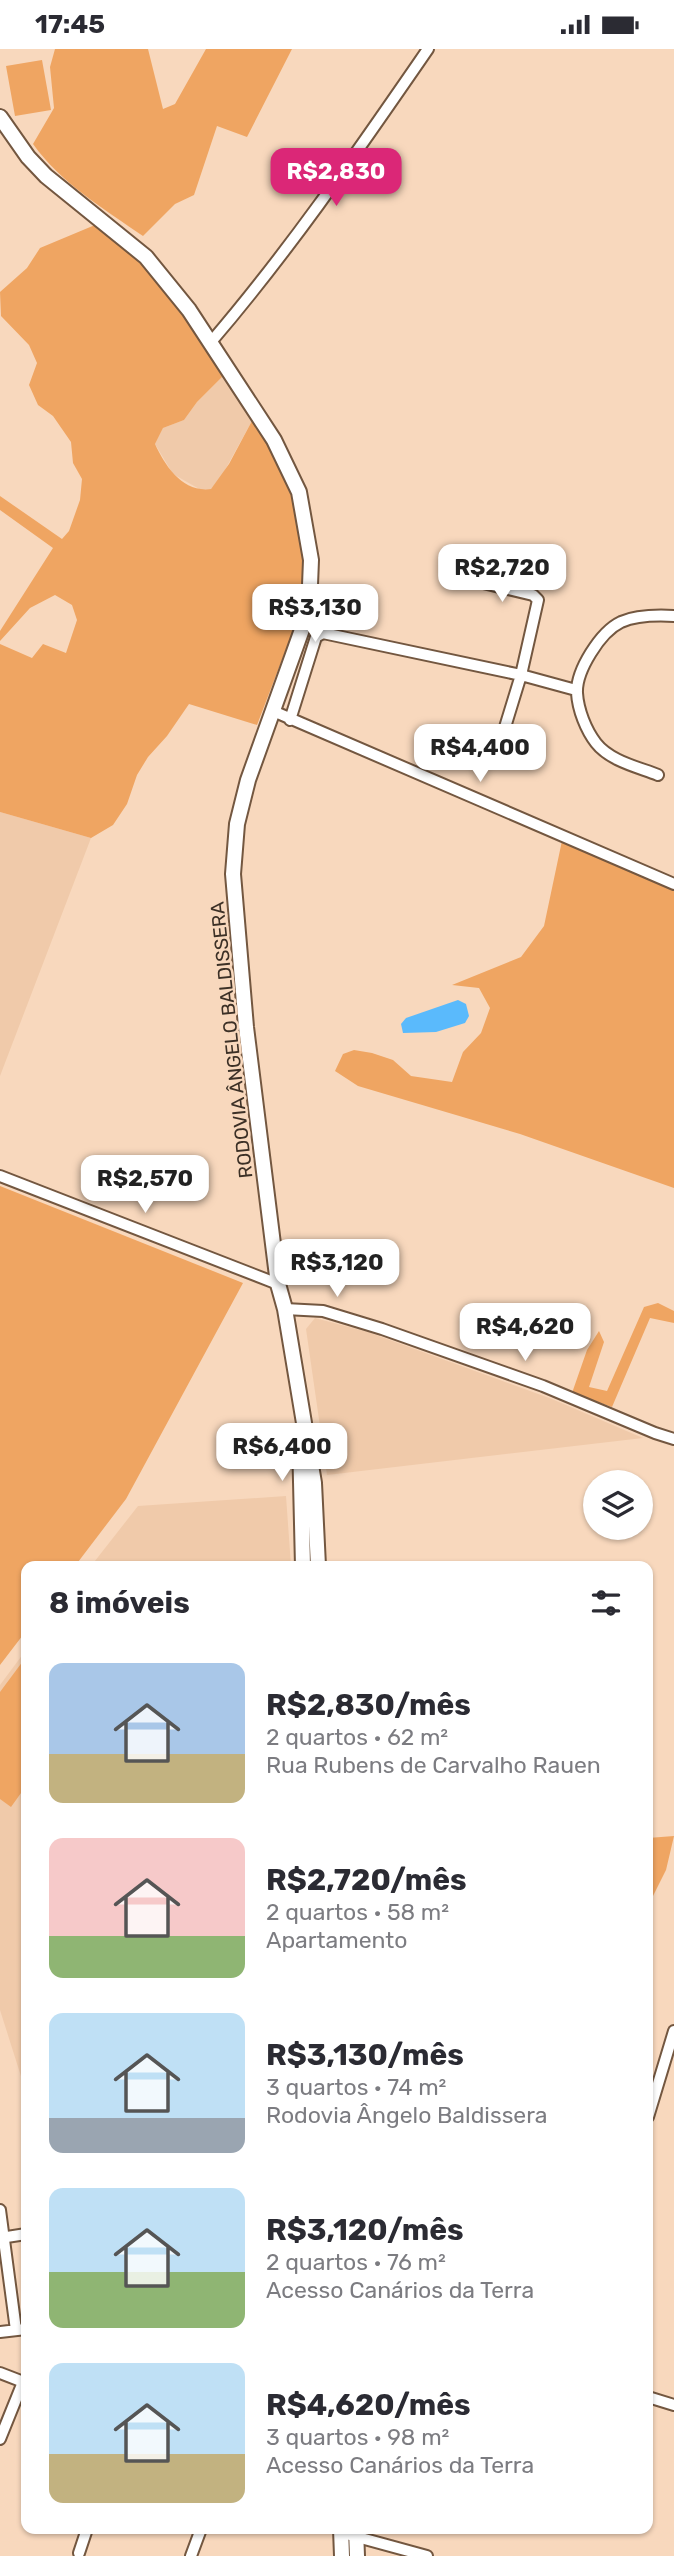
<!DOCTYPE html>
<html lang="pt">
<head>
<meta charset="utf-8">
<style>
  :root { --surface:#fff; --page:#f2f2f3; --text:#2b2b33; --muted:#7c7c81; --accent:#db2777 }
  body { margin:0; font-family:Rubik,sans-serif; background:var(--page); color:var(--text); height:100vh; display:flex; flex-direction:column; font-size:26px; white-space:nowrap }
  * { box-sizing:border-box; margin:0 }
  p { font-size:23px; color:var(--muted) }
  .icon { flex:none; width:38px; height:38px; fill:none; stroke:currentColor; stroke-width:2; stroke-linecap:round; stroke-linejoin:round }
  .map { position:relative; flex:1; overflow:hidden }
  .panel { position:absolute; left:21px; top:1512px; width:632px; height:973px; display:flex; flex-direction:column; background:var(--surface); border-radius:14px; box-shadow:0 2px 5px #0004 }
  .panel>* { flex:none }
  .tools { position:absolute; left:583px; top:1421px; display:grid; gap:14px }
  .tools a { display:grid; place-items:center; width:70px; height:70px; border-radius:50%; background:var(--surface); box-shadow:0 2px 5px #0004; font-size:35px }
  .price { position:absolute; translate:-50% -60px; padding:0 16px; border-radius:14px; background:#fff; color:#222; font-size:23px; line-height:46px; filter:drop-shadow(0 2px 4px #0008) }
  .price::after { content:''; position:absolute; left:50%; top:42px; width:21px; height:16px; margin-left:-10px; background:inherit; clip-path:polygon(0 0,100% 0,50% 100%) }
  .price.selected { background:var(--accent); color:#fff }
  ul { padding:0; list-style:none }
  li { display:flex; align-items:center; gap:21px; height:175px; padding:0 28px }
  li span { display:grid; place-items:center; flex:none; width:196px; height:140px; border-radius:14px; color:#555 }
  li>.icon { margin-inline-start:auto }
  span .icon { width:84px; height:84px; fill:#fffc; stroke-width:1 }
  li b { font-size:30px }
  h2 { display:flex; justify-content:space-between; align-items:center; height:84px; padding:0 28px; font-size:30px }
  .status { display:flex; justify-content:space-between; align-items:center; height:49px; padding:0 35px; background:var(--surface); direction:ltr }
  .status svg { height:19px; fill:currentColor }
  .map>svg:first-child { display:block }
  .built { fill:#f0caaa }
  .green { fill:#efa562 }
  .water { fill:#5abafc }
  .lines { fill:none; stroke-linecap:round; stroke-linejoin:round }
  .minor-casing { stroke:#735740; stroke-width:14 }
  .tertiary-casing { stroke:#735740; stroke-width:18 }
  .minor { stroke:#fff; stroke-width:10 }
  .tertiary { stroke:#fff; stroke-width:14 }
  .labels { text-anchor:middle; stroke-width:5; stroke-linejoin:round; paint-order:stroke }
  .street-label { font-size:19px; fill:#3c3026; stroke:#f8d8bd }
</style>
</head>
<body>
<div class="status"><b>17:45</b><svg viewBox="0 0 49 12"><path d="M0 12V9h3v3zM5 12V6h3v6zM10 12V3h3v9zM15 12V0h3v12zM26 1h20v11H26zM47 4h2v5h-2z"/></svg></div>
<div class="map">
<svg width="674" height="2507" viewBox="0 0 674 2507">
  <rect width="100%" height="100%" fill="#f8d8bd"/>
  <path class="built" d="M222 328 253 370 220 430 211 440 201 441 173 425 155 395 163 379 184 371 197 353Z
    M0 763 91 789 0 1027Z
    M315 1269 368 1283 552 1350 643 1389 327 1426 306 1280Z
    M286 1447 291 1517H91L138 1457Z
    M26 1601V2043L0 1961V1636Z"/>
  <path class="green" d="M55 0H148L163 60 175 55 206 0H292L247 88 217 77 194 146 175 155 143 187C104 160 61 134 33 95L54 59 50 18Z
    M42 11 51 61 15 67 6 17Z
    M95 176C149 206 189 270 221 321L222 328 197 353 184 371 163 379 155 395C165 417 183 444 211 440L229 415 253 370 259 377 293 445 300 476 304 511 301 561 257 676 189 655 167 687 148 708 137 726 127 755 113 776 91 789 0 763V595L32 609 43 595 66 604 77 571 72 556 55 546 30 559 0 592V582L53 499 0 461V447L62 490 69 482 80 451 82 430 73 414 71 393 53 367 38 356 29 336 37 314 29 296 1 267 0 243 27 219 40 199Z
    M563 787 674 835V1139L520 1085 358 1037 335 1022 343 1005 354 1001 372 1004 393 1011 411 1027 452 1033 463 1003 481 984 490 959 479 939 452 936 521 908 544 877Z
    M0 1137 243 1234 126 1450 75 1517H26V1582L0 1616Z
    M658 1254 674 1262V1274L650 1269 612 1358 572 1344 587 1301 599 1282 604 1293 589 1338 607 1342 644 1258Z
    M26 1608V1737L11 1758 0 1750V1643Z
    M674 1787 666 1821 648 1857V1789Z"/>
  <path class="water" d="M458 951 466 955 469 967 465 974 436 983 403 984 401 975 406 969Z"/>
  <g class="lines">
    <g class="minor-casing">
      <path id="minor" d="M211 293C290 201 359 100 428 0
        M479 533 533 546 538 551 521 626 498 701
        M273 662 674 835
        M290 671 316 588 323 584 521 626 576 641
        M658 726C638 718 610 712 596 694 586 681 578 661 577 644 576 622 600 583 621 573 637 566 656 566 674 567
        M0 1127 278 1235
        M285 1260 323 1262 382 1280 543 1337 655 1384 674 1390
        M648 2068 674 1982
        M0 2161 16 2281
        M0 2189 26 2185
        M0 2283 26 2280
        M0 2324 26 2334
        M648 2348 674 2356
        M0 2390 23 2333
        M350 2486 427 2507
        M79 2504 87 2480
        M191 2507 201 2480"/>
    </g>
    <g class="tertiary-casing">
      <path id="tertiary" d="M0 68 28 108 46 127 146 208 189 261 274 391 299 443 311 511 309 561 248 731 237 775 233 825 246 978 278 1235 285 1260 314 1434 318 1517
        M300 1390 303 1517
        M341 2480 342 2507
        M356 2480 357 2507"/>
    </g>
    <use href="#minor" class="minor"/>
    <use href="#tertiary" class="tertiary"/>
  </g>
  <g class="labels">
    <g class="street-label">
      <text transform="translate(231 991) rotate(-96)" y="7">RODOVIA ÂNGELO BALDISSERA</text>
    </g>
  </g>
</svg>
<div class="tools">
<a><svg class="icon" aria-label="layers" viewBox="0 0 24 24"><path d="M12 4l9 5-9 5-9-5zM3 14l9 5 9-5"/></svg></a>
</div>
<b class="price selected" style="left:336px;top:159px">R$2,830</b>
<b class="price" style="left:502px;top:555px">R$2,720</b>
<b class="price" style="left:315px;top:595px">R$3,130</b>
<b class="price" style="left:480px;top:735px">R$4,400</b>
<b class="price" style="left:145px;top:1166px">R$2,570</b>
<b class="price" style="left:337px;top:1250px">R$3,120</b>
<b class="price" style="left:525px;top:1314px">R$4,620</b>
<b class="price" style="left:282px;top:1434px">R$6,400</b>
<section class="panel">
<h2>8 imóveis<svg class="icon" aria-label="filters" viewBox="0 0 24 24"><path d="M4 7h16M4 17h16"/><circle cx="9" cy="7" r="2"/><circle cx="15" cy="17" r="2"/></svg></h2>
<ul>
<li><span style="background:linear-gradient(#a9c7e8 65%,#c2b280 0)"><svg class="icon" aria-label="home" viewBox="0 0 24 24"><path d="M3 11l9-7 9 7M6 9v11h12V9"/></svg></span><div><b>R$2,830/mês</b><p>2 quartos · 62 m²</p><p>Rua Rubens de Carvalho Rauen</p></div></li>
<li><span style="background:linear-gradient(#f6c9c9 70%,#8fb573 0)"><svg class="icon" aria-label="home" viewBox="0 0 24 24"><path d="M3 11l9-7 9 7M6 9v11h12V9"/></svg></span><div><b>R$2,720/mês</b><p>2 quartos · 58 m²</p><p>Apartamento</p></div></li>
<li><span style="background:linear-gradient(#bfe0f5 75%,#9aa5b1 0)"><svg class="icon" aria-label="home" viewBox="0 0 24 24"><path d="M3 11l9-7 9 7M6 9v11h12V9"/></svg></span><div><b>R$3,130/mês</b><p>3 quartos · 74 m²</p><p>Rodovia Ângelo Baldissera</p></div></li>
<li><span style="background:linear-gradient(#bfe0f5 60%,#8fb573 0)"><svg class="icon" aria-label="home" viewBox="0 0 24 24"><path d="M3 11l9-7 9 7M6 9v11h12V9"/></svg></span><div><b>R$3,120/mês</b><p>2 quartos · 76 m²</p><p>Acesso Canários da Terra</p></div></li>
<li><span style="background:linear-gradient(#bfe0f5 65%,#c2b280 0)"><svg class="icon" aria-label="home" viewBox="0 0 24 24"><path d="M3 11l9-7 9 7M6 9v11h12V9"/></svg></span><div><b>R$4,620/mês</b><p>3 quartos · 98 m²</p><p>Acesso Canários da Terra</p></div></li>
</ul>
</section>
</div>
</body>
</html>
